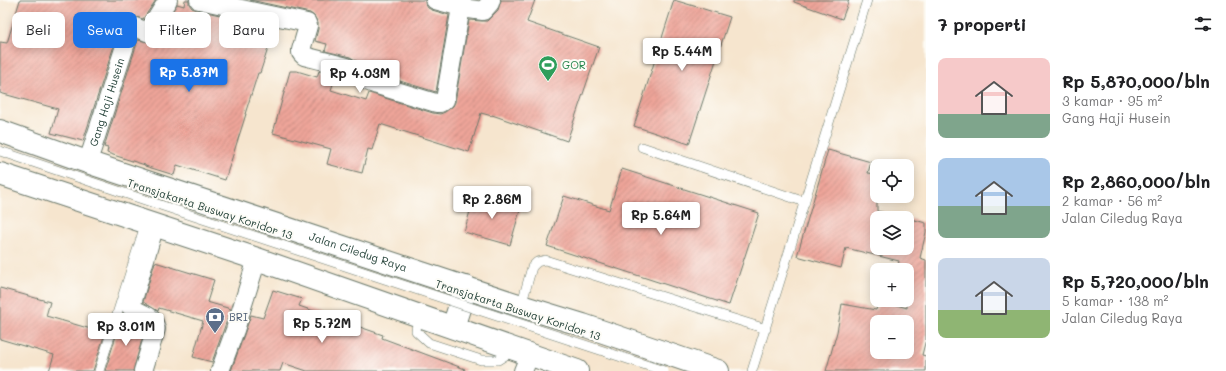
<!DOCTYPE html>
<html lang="id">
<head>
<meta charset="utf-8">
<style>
  :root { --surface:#fff; --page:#f6f6f6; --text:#202124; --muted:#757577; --accent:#1a73e8 }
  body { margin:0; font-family:Mali,sans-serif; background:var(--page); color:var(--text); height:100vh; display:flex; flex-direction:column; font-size:15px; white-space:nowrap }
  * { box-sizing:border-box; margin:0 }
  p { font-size:13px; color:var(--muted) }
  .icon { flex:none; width:22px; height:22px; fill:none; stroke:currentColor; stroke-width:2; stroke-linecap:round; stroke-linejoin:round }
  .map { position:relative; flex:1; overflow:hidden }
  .details { display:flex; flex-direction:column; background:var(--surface); width:300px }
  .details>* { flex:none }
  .top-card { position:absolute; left:12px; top:12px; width:380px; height:36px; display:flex; gap:8px }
  .tools { position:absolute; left:870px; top:159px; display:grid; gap:8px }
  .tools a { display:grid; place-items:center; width:44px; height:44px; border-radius:8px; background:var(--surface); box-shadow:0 2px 10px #0003; font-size:20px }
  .price { position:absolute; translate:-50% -34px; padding:0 9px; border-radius:4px; background:#fff; color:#222; font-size:13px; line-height:26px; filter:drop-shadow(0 1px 2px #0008) }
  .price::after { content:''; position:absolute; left:50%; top:24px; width:12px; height:9px; margin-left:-6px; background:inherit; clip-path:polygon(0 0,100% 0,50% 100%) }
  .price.on { background:var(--accent); color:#fff }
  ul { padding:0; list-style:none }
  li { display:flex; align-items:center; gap:12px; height:100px; padding:0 12px }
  li span { display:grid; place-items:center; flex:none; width:112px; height:80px; border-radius:8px; color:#555 }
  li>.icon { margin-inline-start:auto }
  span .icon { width:48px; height:48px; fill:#fffc; stroke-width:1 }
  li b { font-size:17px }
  h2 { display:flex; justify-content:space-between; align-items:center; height:48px; padding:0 12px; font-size:17px }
  .tag { padding:0 14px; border-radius:8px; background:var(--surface); box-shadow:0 2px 10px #0003; font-size:14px; line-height:36px }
  .tag.on { background:var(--accent); color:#fff }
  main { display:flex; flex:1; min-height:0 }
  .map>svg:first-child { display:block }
  .building { fill:url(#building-hatch); fill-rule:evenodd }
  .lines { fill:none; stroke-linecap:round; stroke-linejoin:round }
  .service-casing { stroke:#6a786a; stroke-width:10 }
  .minor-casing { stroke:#6a786a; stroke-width:20 }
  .primary-casing { stroke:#6a786a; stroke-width:24 }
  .service { stroke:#fff; stroke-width:9 }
  .minor { stroke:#fff; stroke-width:18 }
  .primary { stroke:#fff; stroke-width:22 }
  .service-bridge-casing { stroke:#6a786a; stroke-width:10; stroke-linecap:butt }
  .service-bridge { stroke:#fff; stroke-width:9 }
  .labels { text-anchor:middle; stroke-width:4; stroke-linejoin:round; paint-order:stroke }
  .leisure-label { font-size:11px; fill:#27864d; stroke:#fdfcf7; text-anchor:start }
  .street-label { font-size:11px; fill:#1f3d34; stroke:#fdfcf7 }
  .service-label { font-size:11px; fill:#4e5e75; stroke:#fdfcf7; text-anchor:start }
</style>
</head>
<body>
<main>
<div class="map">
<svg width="926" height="371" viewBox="0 0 926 371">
  <defs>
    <pattern id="building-hatch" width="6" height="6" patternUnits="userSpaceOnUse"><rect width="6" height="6" fill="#eea499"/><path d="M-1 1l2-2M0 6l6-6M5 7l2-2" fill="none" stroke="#c0877e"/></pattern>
  </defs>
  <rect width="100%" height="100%" fill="#fdfcf7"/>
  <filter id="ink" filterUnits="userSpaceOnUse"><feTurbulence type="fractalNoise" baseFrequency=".025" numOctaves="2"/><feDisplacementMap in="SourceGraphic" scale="8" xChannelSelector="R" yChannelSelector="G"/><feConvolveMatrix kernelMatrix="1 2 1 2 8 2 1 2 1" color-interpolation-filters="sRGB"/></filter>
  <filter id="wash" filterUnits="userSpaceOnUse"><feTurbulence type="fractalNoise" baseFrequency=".012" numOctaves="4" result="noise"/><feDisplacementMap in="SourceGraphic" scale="16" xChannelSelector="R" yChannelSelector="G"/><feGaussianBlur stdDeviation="0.9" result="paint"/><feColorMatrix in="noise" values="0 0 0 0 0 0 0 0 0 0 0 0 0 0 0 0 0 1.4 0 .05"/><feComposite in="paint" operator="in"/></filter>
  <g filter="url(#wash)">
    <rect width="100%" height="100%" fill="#f6e5ce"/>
    <g id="blocks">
      <path class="building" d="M20 0H156L143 19 132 16 126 18 121 24 83 141 51 133 58 109 0 93V42L7 43Z
        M185 0H189V4L192 8 197 10 275 27 260 73H258L245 114H246L225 180 177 165 174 175 145 166V165L107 153 108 148 104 147 138 40 149 42 154 39 177 4 184 6Z
        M250 0H425V3L428 8 432 10 449 15 436 92 380 75 375 73 376 69 363 65 350 57 325 51 327 44 315 41 318 29V23L314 16 310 13Z
        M501 0H535L527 22 599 47 567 141 492 115V116L481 113 469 152 380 124 372 150 368 149 362 173 327 164 331 149 273 133 290 71H297L317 77 319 71 336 75 331 90 366 101 369 93 433 113 440 114 445 112 453 106 455 102 469 20 482 21H487L498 10Z
        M674 0 730 17 689 144 634 126Z
        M794 0H849L842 19 794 2Z
        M828 150 871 162 868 173 877 174V211L907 218H877V248H907V218L926 223V232L920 258 926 260V339L922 355 926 356V371H826L837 332 842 304 876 310 879 300 907 308V270H897L899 261 846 248 841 268 797 256ZM877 322H907V352H877Z
        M622 169 759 213 729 305 547 246 564 196 609 210Z
        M475 194 521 207 510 245 464 232Z
        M155 262 214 280 207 302 231 309 212 362 193 357 203 321 159 308 158 311 143 302Z
        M0 288 50 302 46 316 105 333 93 371H49L54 355 0 339Z
        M273 290 302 299 299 306 383 335 382 338 465 369 464 371H307L283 363 280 371H231L251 315 263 318Z
        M124 319 139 323 143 326 145 329 133 371H105L116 336 118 337Z"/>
    </g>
  </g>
  <g filter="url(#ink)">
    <use href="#blocks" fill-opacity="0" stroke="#6a786a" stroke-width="1"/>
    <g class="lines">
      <g class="service-casing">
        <path id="service" d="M642 147 805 202
          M521 306 532 267 537 262 545 260 766 329
          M418 315 416 331 429 343 481 360H498L512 351
          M99 371 146 222
          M752 371 867 0"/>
      </g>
      <g class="minor-casing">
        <g id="minor">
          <path d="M199 0 298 21 307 23 308 26 301 50V53L304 56 347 67 369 82 377 85 436 103H440L445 100 461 7"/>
          <path d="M435 0 469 9 483 11 490 3 491 0"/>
          <path id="s1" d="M87 162 92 149 131 27 133 26 147 32 149 30 168 0"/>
          <path d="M143 371 156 329C153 313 142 316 131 307L155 225"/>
          <path d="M220 371 235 330 257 259"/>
          <path d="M523 371 530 354"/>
        </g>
      </g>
      <g class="primary-casing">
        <g id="primary">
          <path id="s2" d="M0 131 87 162 521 306 583 325 718 371"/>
          <path d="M0 174 257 259 577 371"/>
          <path d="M453 327 466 287"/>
        </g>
      </g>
      <use href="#service" class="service"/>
      <use href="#minor" class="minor"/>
      <use href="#primary" class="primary"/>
      <g class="service-bridge-casing">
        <path id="service-bridge" d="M0 151 151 202 664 371"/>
      </g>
      <use href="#service-bridge" class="service-bridge"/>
    </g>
  </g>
  <defs>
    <g id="stadium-pin" transform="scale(1)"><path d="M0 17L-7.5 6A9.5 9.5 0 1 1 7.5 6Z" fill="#2e9e5b" stroke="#fdfcf7"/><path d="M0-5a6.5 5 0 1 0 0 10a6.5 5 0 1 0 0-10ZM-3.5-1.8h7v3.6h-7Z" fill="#fff"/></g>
    <g id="bank-pin" transform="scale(1)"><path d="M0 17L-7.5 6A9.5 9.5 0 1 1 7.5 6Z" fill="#5c6f8a" stroke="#fdfcf7"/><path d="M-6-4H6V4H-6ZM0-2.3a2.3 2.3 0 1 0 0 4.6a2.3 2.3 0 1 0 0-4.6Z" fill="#fff"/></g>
  </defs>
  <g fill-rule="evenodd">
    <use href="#stadium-pin" x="548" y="65"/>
    <use href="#bank-pin" x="215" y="317"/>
  </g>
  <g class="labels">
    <g class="leisure-label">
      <text x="562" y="69">GOR</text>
    </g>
    <g class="street-label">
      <text dy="4" stroke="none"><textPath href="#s1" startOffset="63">Gang Haji Husein</textPath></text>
      <text transform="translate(210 209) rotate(18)" y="4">Transjakarta Busway Koridor 13</text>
      <text dy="4" stroke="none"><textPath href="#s2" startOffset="378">Jalan Ciledug Raya</textPath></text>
      <text transform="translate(518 310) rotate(18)" y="4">Transjakarta Busway Koridor 13</text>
    </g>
    <g class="service-label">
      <text x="229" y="321">BRI</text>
    </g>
  </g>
</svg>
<div class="tools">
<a><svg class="icon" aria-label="locate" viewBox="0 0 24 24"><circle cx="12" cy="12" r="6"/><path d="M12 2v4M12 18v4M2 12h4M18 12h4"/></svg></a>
<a><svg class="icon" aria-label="layers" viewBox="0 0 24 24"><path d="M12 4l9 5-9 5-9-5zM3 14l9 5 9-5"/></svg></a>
<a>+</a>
<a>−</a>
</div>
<b class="price" style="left:682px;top:72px">Rp 5.44M</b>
<b class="price on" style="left:189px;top:93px">Rp 5.87M</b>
<b class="price" style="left:360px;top:94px">Rp 4.03M</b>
<b class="price" style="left:492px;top:220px">Rp 2.86M</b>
<b class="price" style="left:661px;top:236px">Rp 5.64M</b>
<b class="price" style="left:322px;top:344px">Rp 5.72M</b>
<b class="price" style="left:126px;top:347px">Rp 3.01M</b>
<div class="top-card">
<a class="tag">Beli</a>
<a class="tag on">Sewa</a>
<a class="tag">Filter</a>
<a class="tag">Baru</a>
</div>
</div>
<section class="details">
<h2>7 properti<svg class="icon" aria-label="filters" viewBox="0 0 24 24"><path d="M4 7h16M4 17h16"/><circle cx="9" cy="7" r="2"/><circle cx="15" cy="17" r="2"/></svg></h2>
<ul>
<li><span style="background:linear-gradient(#f6c9c9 70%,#7fa58c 0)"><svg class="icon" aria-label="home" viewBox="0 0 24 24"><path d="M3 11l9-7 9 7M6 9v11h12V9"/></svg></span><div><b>Rp 5,870,000/bln</b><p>3 kamar · 95 m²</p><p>Gang Haji Husein</p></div></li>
<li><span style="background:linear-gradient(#a9c7e8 60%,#7fa58c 0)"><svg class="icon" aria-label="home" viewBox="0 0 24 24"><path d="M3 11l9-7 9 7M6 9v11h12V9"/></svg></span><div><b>Rp 2,860,000/bln</b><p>2 kamar · 56 m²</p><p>Jalan Ciledug Raya</p></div></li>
<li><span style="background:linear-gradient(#c9d6e8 65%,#8fb573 0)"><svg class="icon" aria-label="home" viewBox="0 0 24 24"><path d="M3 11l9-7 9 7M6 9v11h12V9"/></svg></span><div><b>Rp 5,720,000/bln</b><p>5 kamar · 138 m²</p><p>Jalan Ciledug Raya</p></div></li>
</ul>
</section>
</main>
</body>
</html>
